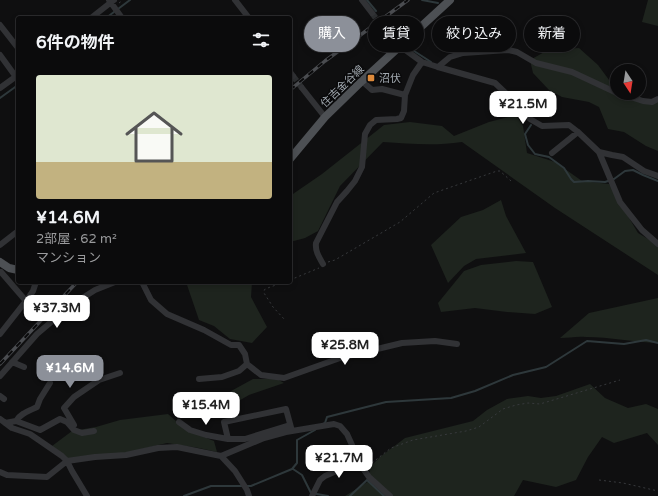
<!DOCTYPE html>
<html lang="ja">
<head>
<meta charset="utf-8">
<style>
  :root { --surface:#0b0b0c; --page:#19191a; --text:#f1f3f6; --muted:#9a9b9d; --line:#2b2b2d; --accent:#8c9099 }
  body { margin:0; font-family:"Varela Round","Noto Sans JP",sans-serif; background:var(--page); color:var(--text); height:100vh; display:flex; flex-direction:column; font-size:15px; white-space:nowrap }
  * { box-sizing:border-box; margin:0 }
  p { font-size:13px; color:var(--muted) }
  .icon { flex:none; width:22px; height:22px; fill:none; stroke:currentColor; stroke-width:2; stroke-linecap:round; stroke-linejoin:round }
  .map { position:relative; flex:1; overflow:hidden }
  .drawer { position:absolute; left:16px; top:16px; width:276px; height:268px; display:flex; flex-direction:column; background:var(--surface); border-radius:4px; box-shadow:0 2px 6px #0003,0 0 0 1px var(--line) }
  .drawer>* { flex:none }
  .banner { position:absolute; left:304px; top:16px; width:294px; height:36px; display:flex; gap:8px }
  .needle { width:26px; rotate:168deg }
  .fabs { position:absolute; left:610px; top:64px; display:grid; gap:8px }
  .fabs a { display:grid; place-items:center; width:36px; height:36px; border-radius:50%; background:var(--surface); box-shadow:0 2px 6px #0003,0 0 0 1px var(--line); font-size:20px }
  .price { position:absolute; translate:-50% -34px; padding:0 9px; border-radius:8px; background:#fff; color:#222; font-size:13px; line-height:26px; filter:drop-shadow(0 1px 2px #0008) }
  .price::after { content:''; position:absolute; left:50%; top:24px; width:12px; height:9px; margin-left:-6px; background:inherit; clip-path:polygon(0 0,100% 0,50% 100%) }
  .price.on { background:var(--accent); color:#fff }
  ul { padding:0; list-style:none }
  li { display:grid; align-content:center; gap:8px; height:212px; padding:0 20px }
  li+li { border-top:1px solid var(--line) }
  li span { display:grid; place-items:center; height:124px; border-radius:4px; color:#555 }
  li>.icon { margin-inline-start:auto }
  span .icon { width:72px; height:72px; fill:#fffc; stroke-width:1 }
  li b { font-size:17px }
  h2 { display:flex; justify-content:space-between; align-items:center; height:48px; padding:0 20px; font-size:17px }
  .tag { padding:0 14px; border-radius:18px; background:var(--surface); box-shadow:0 2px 6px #0003,0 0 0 1px var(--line); font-size:14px; line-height:36px }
  .tag.on { background:var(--accent); color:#fff }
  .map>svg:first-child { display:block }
  .green { fill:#1e241e }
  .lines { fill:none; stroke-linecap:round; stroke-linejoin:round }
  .stream { stroke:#2e383b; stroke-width:2 }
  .minor-tunnel { stroke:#2c2e30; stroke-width:6; stroke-dasharray:6 3; stroke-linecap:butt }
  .path { stroke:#37393c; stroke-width:1; stroke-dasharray:2 3; stroke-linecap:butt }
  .minor { stroke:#313235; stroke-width:6 }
  .major { stroke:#4d5054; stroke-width:8 }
  .rail-casing { stroke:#4a4c50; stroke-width:3.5 }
  .rail { stroke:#0a0a0b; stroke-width:2; stroke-dasharray:6; stroke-linecap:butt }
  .poi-dot { fill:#dd8a3b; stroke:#0a0a0b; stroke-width:1.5 }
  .labels { text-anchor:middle; stroke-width:3; stroke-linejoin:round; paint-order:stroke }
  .poi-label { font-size:11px; fill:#a2a9b0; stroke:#0a0a0b; text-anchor:start }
  .street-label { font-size:11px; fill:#a2a9b0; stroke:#0a0a0b }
</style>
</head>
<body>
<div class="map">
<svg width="658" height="496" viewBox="0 0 658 496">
  <rect width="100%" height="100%" fill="#0f0f10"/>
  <path class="green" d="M648 0H658V26L642 22Z
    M579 48 598 65 615 88 617 89V93H628L652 102 658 97V151L646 146 624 132 608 129 599 107 589 102 562 97 549 90 533 73 530 60 548 50Z
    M516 115 523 126 527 153 555 162 582 181 609 184 638 233 658 245V275L555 208 462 142C436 146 410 144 383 142L340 186 318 231 305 238 290 242V196L322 174 384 125 410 122 442 126 454 136 489 122Z
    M501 200 506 216 526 253 476 259 464 266 448 283 431 245 461 217 483 210Z
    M516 261 533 262 552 307 535 314 507 312 475 308 441 312 438 303 464 271 481 265Z
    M186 282H252L251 297 267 327 252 343 230 339 214 326 199 320Z
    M658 298V343C634 342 610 337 586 337 577 336 569 338 560 338L589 313Z
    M253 379H277L284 383 249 395 218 413 200 418 177 415 175 406 200 408Z
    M590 384 605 398 628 408 646 404 658 409V445L647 433 614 443 602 437 588 457 576 480 556 487 523 480 514 496H345L369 481 370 467 380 457 405 438 473 421 487 410 507 399 528 396 541 398 556 396Z
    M168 414 186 430 214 441 217 452 199 448 167 443 125 453 68 459 52 446 72 431 96 427 120 420Z"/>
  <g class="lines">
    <path class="stream" d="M367 0 376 11
      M422 0 438 3
      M106 18 130 0
      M386 26 402 41
      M405 44 411 49 431 62
      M0 98 18 85
      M531 125 525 134 528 145 535 154 549 157 564 168 571 179 574 182 588 181 605 182 614 179 625 171 633 170 643 175 658 181
      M323 424 325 423 327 417 386 402 451 398 475 391 513 375 546 367 587 341 624 344 646 340 658 343
      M293 469 302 475 311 493 328 496
      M247 486H251L292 469 297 463V440L315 430
      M184 496 211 486H243
      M350 496 367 480 384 496"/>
    <path class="minor-tunnel" d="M372 13 380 24
      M293 76 302 88"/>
    <path class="path" d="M119 3 123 0
      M328 262 335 260 400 222 434 193 497 171H500L511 181
      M290 280 319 268
      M284 282 265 289 264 291V293L273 307 285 320
      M368 466 391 448 413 440 466 431 479 427 503 409 516 405 528 403 540 404 620 380
      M599 480 623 483 658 491"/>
    <path class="minor" d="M109 0 122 18
      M235 0 249 18
      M362 0 372 13
      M91 18 114 0
      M380 24 400 46 422 62 438 67 495 83 513 100 530 119 542 126 569 125 578 132 599 152 612 155 623 157 644 171 658 176
      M0 25 18 48
      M0 55 16 77
      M438 67 450 57 463 53 508 50 517 52 536 63 572 72 617 93
      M290 72 293 76
      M0 88 18 75
      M302 88 325 117
      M618 93 643 101 652 102 658 99
      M405 95 413 75 422 62
      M599 152 620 202 642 230 658 244
      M552 153 578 132
      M0 245 18 231
      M323 264C319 257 315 251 316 243L337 202 347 191 355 181 362 167 365 134 370 125 376 120 397 119 401 118 404 111 405 95 382 89 372 90 362 81
      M1 272 26 301
      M142 282 151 300 167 314 204 330 231 345H239L245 354 247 364 239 371 222 377 199 379
      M60 318 84 307
      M0 334 29 297 33 291 36 282
      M12 362 24 367
      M247 364 261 375 284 378 340 358 402 343 435 341 457 344
      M0 376 37 334 70 306 95 290 115 282
      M0 396 4 399
      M0 419 12 428 30 434 62 456 67 461 72 471 87 496
      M16 421C21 413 29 411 37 407L40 399 50 383
      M179 422 190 430 206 435 228 439
      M5 423 16 421 40 430 60 419 67 422 74 430 82 433 94 431
      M74 425 64 408 74 397 99 380 120 373
      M290 425 245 439H228L224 422 286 409 292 431
      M221 456 264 438 286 432 334 424 340 426 347 434 362 467 369 477 390 496
      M0 472 7 475 47 477 67 461 95 457 126 455 158 448 177 447 221 456 235 471 247 490 249 496
      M312 496 320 480 325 476 348 466 362 467"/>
    <path class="major" d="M290 159 325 117 362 81 450 0
      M0 262 9 268 18 270"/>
    <g class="rail-casing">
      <path id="rail" d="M290 90 325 61 408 0
        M0 364 77 282"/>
    </g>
    <use href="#rail" class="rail"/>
  </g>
  <rect class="poi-dot" x="367" y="74" width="8" height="8" rx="2"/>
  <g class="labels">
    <g class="poi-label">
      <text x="379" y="82">沼伏</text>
    </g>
    <g class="street-label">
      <text transform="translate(342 86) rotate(-44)" y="4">住吉金谷線</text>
    </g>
  </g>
</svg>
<div class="fabs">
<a><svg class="needle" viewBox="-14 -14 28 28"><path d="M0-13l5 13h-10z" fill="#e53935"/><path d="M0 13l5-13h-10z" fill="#9a9b9d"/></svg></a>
</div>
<b class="price" style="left:523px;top:125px">¥21.5M</b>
<b class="price" style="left:57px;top:329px">¥37.3M</b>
<b class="price" style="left:345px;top:366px">¥25.8M</b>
<b class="price on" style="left:70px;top:389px">¥14.6M</b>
<b class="price" style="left:206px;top:426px">¥15.4M</b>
<b class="price" style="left:339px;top:479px">¥21.7M</b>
<div class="banner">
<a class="tag on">購入</a>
<a class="tag">賃貸</a>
<a class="tag">絞り込み</a>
<a class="tag">新着</a>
</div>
<section class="drawer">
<h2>6件の物件<svg class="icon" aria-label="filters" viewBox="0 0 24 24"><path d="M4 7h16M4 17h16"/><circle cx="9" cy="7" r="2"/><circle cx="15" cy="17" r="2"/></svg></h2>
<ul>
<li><span style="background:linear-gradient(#dfe7d0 70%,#c2b280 0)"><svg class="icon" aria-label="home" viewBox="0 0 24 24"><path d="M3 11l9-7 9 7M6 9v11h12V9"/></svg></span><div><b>¥14.6M</b><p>2部屋 · 62 m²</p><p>マンション</p></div></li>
</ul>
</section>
</div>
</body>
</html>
